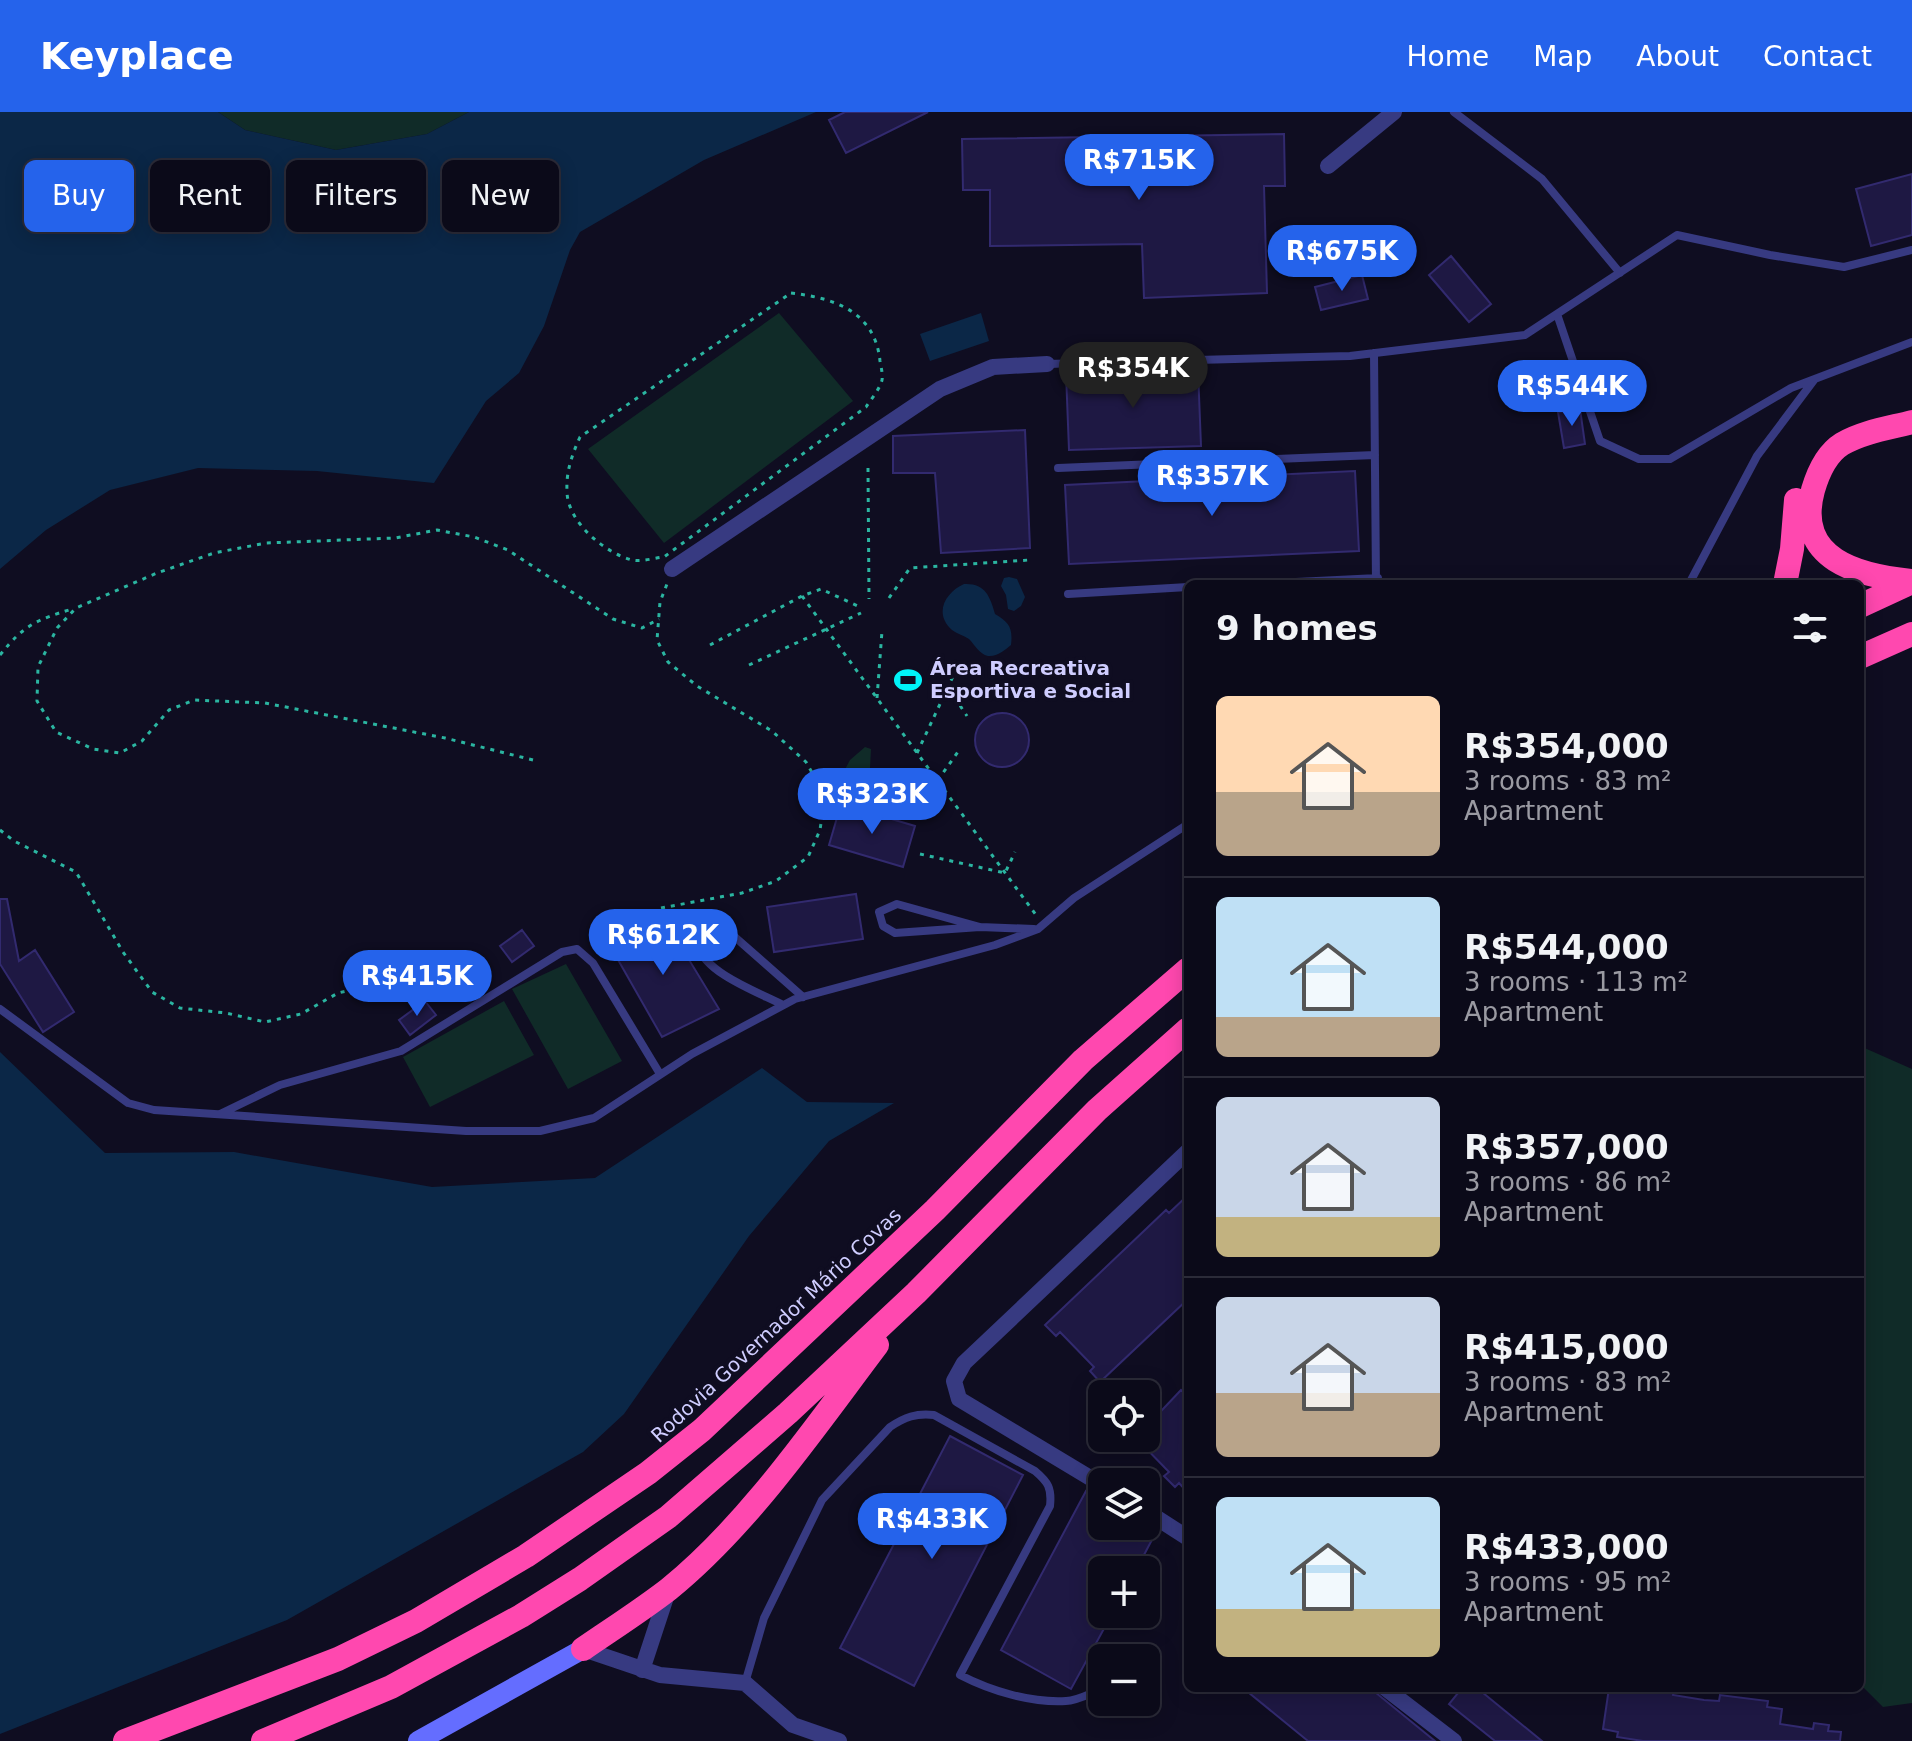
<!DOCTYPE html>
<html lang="en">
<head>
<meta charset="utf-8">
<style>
  :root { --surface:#0b0a19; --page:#191826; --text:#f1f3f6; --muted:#9a9aa2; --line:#2b2b38; --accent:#2563eb }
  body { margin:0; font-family:"DejaVu Sans",sans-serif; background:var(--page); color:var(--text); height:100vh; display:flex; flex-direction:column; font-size:30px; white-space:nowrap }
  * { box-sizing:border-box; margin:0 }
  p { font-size:26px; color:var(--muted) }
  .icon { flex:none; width:44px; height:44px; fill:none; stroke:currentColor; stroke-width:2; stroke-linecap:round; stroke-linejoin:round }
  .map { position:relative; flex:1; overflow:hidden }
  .drawer { position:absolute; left:1184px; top:468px; width:680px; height:1112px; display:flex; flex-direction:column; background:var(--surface); border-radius:12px; box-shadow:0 4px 20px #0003,0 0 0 2px var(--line) }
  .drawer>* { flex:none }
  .banner { position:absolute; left:24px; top:48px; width:760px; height:72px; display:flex; gap:16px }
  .fabs { position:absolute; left:1088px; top:1268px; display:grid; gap:16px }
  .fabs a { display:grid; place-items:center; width:72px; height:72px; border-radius:12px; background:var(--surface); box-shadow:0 4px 20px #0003,0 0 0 2px var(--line); font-size:40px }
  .price { position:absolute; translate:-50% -68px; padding:0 18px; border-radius:28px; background:var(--accent); color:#fff; font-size:26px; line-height:52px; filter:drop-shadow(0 2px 4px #0008) }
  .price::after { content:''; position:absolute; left:50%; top:48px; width:24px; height:18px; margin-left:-12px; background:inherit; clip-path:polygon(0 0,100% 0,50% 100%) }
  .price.current { background:#222; color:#fff }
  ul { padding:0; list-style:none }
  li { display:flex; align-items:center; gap:24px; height:200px; padding:0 32px }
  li+li { border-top:2px solid var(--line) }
  li span { display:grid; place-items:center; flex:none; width:224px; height:160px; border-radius:12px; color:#555 }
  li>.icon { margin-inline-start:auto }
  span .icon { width:96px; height:96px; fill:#fffc; stroke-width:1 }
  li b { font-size:34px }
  h2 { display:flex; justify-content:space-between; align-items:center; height:96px; padding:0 32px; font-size:34px }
  .chip { padding:0 28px; border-radius:12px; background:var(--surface); box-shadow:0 4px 20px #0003,0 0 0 2px var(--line); font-size:28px; line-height:72px }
  .chip.current { background:var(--accent); color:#fff }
  header { display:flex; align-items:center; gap:48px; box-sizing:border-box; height:112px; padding:0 40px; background:var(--accent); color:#fff }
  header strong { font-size:38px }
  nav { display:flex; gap:44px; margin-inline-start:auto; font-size:28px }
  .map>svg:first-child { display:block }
  .green { fill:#102b28 }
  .water { fill:#0b2747 }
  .building { fill:#1e1843; stroke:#322a6f; stroke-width:2 }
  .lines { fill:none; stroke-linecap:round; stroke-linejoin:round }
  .path { stroke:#2bb5a1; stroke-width:3; stroke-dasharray:4 6; stroke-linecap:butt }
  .lane { stroke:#373a81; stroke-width:8 }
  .street { stroke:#373a81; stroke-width:16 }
  .secondary { stroke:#646dff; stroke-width:20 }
  .highway { stroke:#ff48af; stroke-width:24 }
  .labels { text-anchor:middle; stroke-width:8; stroke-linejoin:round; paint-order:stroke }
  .poi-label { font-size:20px; font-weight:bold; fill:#cfcdff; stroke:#0f0d21; text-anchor:start }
  .street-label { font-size:20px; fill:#cfcdff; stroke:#0f0d21 }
</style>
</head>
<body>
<header>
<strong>Keyplace</strong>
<nav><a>Home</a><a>Map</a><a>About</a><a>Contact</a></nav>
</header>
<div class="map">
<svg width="1912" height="1629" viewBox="0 0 1912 1629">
  <rect width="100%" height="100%" fill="#0f0d21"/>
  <path class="green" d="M218 0H469L427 22 336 38 245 18Z
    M779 201 853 289 664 431 588 337Z
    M865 635 871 637 870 656 857 683C848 685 842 685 835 676L850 648Z
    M566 852 622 949 568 977 512 877Z
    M504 889 534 943 430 995 403 945Z
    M1860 934 1912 957V1591L1883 1595 1860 1572Z"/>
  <path class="water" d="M0 0H218L245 18 336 38 427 22 469 0H816L704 48 580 120 570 138 544 214 519 261 486 289 434 371 317 359 198 356 110 378 46 418 0 457Z
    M981 201 989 229 930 249 920 222Z
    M1009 465 1017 467 1025 485 1021 494 1014 499 1008 497 1006 483 1001 474 1004 466Z
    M964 472C985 471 990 484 995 502 1009 510 1013 516 1011 533 1005 538 997 545 988 544 979 542 975 533 969 527 963 523 957 522 952 518 933 501 946 480 964 472Z
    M0 940 105 1041 234 1040 432 1075 595 1066 762 956 807 990 894 991 829 1029 749 1124 624 1302 583 1340 287 1508 0 1622Z"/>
  <path class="building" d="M845 0H928L846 41 829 8Z
    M1284 22 1285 74H1264L1267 181 1144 186 1142 132 990 134V78H963L962 27Z
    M1912 62V123L1871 134 1856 77Z
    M1451 144 1491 192 1469 210 1429 163Z
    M1362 163 1368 187 1321 198 1315 175Z
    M1198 258 1201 334 1069 338 1066 261Z
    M1580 297 1585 332 1564 336 1558 300Z
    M1025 318 1030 436 941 441 935 361H893V324Z
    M1355 359 1359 439 1069 452 1065 373Z
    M975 628a27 27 0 1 1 54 0a27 27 0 1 1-54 0Z
    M841 692 915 714 903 755 829 733Z
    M856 782 863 827 774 840 767 795Z
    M0 787H7L19 849 35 838 74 900 43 920 0 852Z
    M663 805 719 897 662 925 609 832 619 824Z
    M522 818 534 834 512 850 500 834Z
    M468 851 478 865 459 878 449 864Z
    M425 889 436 903 410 923 399 908Z
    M1188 1083V1187L1100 1270 1090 1259 1094 1255 1060 1220 1056 1224 1045 1213 1166 1098 1169 1101Z
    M1181 1278 1188 1285V1381L1179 1371 1175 1375 1164 1364 1169 1360 1136 1326H1146V1315Z
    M950 1324 1023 1363 914 1574 840 1536Z
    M1086 1379 1102 1389V1414H1142L1155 1422 1136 1458H1102V1502H1112L1071 1577 1001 1538Z
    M1243 1576H1370L1435 1629H1308Z
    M1462 1576H1477L1542 1629H1495L1449 1592Z
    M1609 1576H1664L1674 1577 1673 1583 1704 1588 1719 1589 1720 1583 1768 1589 1767 1595 1782 1597 1780 1612 1813 1617 1814 1611 1829 1613 1828 1619 1841 1620 1840 1629H1643L1617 1625 1618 1620 1603 1617Z"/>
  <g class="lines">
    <path class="path" d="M791 181C835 186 875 200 880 249 881 254 883 263 882 268 880 277 871 287 866 295L664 445C654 446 642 450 632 448 605 441 567 410 567 379 566 359 572 343 580 325Z
      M868 356 869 487
      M802 484 1036 803
      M889 486 910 456 1029 448
      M710 533 802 484 821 477 862 496
      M0 543C24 513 36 508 72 497
      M749 553 861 501
      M1022 562 1024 588
      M949 577 967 604
      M877 586 882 519
      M917 641 956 558
      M533 648 445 626 265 591 194 588 169 598 142 629 120 641 93 637 56 620 37 589 38 555 57 516 76 496 157 461 214 441 266 431 395 426 437 418 474 425 508 438 613 507 642 516 659 507
      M868 660 938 668 960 637
      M0 718 14 729 76 760 123 840 152 880 180 896 226 901 265 910 301 902 338 881 388 869
      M920 742 1005 761 1015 740
      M661 796 742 781 776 769 808 745 820 718 825 683 806 650 772 619 697 574 668 550 657 528 660 490 667 472"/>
    <path class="lane" d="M1454 0 1542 67 1620 161
      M1557 202 1600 329 1639 347H1670L1791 276 1912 230
      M1374 241 1376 472
      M1047 252 1350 244 1525 223 1677 123 1770 143 1844 155 1912 138
      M1058 356 1375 343
      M1253 472 1378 466
      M1689 472 1757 344 1814 268
      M1068 482 1188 475
      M980 815 895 821 883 814 879 800 897 792 980 815 1034 817
      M783 893C760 881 705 861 699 835L709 820 728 819 803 885
      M0 897 128 991 154 998 466 1019H540L594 1006 692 942 795 887 995 833 1038 817 1074 786 1188 712
      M220 1002 280 973 401 939 562 840 577 837 593 851 660 962
      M745 1571 764 1506 822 1388 890 1315C905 1305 916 1301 934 1303L1035 1359C1048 1370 1052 1376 1050 1394L960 1563C991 1579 1031 1591 1066 1589 1077 1589 1091 1581 1102 1577"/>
    <path class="street" d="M1328 54 1394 0
      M672 457 940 277 993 255 1047 252
      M1102 1373 959 1287 954 1269 964 1251 1188 1039
      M1146 1399 1188 1426
      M583 1537 660 1563 745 1571 793 1613 839 1629
      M642 1558 668 1479
      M1385 1576 1454 1629"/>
    <path class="secondary" d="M418 1629 583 1537"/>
    <path class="highway" d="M1912 310C1889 316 1862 320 1842 332 1826 342 1818 361 1813 378 1794 448 1859 464 1912 469
      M1785 472 1792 437 1796 388
      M1860 494 1912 470
      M1860 545 1912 522
      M583 1537C612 1517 642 1498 669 1477 749 1412 815 1315 877 1233
      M125 1629 338 1547 416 1509 526 1444 648 1361 702 1318 935 1098 1083 948 1188 857
      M263 1629 391 1575 521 1504 580 1467 668 1405 788 1301 916 1181 1097 998 1188 917"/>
  </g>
  <defs>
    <g id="stadium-bare" transform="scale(2.16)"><path d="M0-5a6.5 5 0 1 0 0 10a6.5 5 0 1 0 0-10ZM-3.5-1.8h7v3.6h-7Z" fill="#00f3f8" stroke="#0f0d21" stroke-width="2.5" paint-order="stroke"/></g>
  </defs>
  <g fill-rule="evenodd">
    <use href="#stadium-bare" x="908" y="568"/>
  </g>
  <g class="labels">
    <g class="poi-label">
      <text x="930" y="563">Área Recreativa<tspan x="930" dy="23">Esportiva e Social</tspan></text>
    </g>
    <g class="street-label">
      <text transform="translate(776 1213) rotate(-43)" y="7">Rodovia Governador Mário Covas</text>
    </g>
  </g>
</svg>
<div class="fabs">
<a><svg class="icon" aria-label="locate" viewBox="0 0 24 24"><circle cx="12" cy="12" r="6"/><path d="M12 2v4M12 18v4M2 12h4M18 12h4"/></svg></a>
<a><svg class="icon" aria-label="layers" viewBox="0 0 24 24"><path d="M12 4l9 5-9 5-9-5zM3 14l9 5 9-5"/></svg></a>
<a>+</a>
<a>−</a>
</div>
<b class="price" style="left:1139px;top:90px">R$715K</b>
<b class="price" style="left:1342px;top:181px">R$675K</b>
<b class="price current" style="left:1133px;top:298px">R$354K</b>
<b class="price" style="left:1572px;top:316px">R$544K</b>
<b class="price" style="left:1212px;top:406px">R$357K</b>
<b class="price" style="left:872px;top:724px">R$323K</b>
<b class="price" style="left:663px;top:865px">R$612K</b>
<b class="price" style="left:417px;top:906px">R$415K</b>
<b class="price" style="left:932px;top:1449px">R$433K</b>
<div class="banner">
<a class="chip current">Buy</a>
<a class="chip">Rent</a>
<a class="chip">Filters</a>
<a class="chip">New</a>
</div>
<section class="drawer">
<h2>9 homes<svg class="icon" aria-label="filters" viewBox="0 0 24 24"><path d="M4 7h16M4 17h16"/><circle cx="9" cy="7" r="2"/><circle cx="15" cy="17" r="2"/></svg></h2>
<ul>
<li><span style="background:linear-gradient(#ffd9b3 60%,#b9a48a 0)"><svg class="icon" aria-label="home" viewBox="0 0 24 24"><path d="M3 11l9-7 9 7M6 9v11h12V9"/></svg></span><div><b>R$354,000</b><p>3 rooms · 83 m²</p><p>Apartment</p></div></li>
<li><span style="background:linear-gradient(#bfe0f5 75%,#b9a48a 0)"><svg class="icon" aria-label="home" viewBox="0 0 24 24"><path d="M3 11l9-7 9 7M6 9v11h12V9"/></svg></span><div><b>R$544,000</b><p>3 rooms · 113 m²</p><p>Apartment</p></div></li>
<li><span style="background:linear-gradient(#c9d6e8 75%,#c2b280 0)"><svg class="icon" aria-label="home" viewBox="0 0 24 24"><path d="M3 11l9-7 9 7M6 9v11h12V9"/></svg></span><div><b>R$357,000</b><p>3 rooms · 86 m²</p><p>Apartment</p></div></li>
<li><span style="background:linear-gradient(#c9d6e8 60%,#b9a48a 0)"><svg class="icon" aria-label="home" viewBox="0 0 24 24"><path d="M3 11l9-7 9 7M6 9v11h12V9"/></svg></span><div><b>R$415,000</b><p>3 rooms · 83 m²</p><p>Apartment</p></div></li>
<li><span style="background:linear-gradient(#bfe0f5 70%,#c2b280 0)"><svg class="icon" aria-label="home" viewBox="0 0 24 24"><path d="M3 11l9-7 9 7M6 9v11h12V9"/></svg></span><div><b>R$433,000</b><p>3 rooms · 95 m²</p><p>Apartment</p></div></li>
</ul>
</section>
</div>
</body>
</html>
